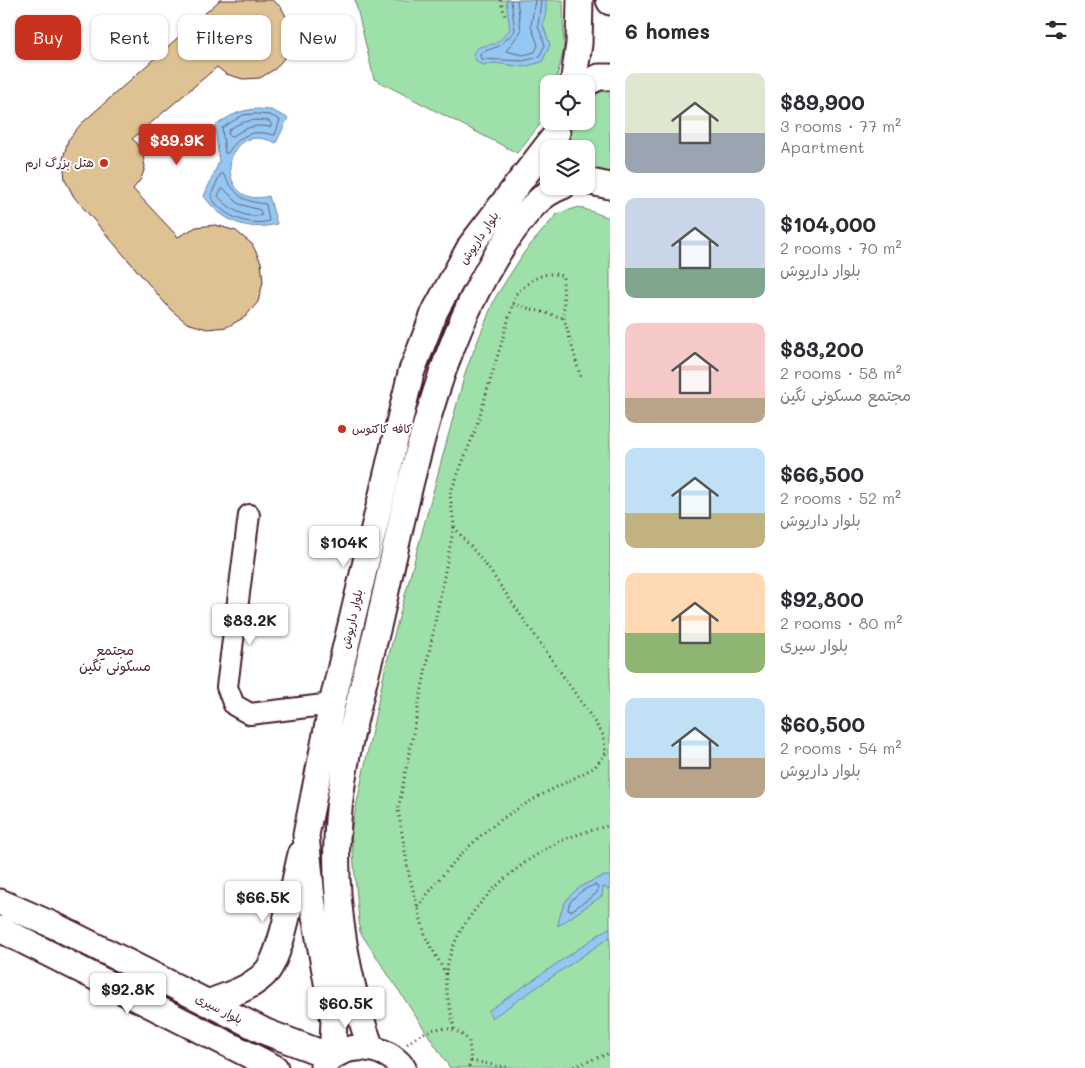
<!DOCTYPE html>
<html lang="en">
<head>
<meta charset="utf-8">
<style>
  :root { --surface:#fff; --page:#f7f7f7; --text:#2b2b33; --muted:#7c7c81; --accent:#c8321e }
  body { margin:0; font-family:Mali,"Playpen Sans Arabic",sans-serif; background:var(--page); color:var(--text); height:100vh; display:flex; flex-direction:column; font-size:19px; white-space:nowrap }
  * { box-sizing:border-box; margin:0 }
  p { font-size:16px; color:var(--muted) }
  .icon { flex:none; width:28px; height:28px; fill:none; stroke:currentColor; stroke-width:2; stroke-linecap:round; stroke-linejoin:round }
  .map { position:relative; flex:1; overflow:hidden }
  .panel { display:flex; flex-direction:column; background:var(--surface); width:475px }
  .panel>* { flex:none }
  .banner { position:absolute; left:15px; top:15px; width:475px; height:45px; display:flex; gap:10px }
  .fabs { position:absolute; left:540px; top:75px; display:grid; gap:10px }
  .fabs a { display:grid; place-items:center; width:55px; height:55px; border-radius:10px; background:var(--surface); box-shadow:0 1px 4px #0004; font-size:25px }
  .price { position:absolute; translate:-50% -42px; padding:0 11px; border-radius:5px; background:#fff; color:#222; font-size:16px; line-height:32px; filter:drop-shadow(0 1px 2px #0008) }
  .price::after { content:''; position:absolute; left:50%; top:30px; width:15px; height:11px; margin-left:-8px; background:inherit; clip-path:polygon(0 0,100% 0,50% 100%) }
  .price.active { background:var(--accent); color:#fff }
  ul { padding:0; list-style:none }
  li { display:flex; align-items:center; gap:15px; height:125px; padding:0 15px }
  li span { display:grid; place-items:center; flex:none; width:140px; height:100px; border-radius:10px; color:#555 }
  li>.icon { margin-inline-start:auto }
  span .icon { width:60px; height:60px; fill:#fffc; stroke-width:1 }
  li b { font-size:21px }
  h2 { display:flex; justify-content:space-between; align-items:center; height:60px; padding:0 15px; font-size:21px }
  .pill { padding:0 18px; border-radius:10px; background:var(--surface); box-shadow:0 1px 4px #0004; font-size:18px; line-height:45px }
  .pill.active { background:var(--accent); color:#fff }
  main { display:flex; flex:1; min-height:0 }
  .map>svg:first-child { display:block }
  .green { fill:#9de0aa; stroke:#74806a }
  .water { fill:#94c7f1; stroke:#7684a2 }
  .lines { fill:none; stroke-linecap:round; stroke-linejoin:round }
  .shore { stroke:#68627a; stroke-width:1 }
  .building { fill:#dec293; stroke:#4a1f2b }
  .minor-casing { stroke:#4a1f2b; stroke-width:24 }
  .major-casing { stroke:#4a1f2b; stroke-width:29 }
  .path { stroke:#4a1f2b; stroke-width:3; stroke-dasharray:1 4; stroke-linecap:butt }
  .minor { stroke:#fff; stroke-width:20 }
  .major { stroke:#fff; stroke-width:25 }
  .poi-dot { fill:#c8321e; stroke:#fff; stroke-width:2 }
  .labels { text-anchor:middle; stroke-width:4; stroke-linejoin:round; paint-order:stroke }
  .poi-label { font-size:12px; fill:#4a1f2b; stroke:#fff; text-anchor:end }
  .street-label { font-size:12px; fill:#4a1f2b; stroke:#fff }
  .neighbourhood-label { font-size:14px; fill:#4a1f2b; stroke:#fff }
</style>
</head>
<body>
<main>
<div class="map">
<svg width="610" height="1068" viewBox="0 0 610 1068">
  <rect width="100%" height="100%" fill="#fff"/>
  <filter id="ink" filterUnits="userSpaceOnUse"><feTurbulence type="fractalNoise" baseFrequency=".02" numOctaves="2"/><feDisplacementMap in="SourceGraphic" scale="10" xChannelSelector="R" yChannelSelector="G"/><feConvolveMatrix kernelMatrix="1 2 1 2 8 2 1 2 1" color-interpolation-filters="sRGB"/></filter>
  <g filter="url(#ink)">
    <path class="green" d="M355 0H563L564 49 555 84H549V107L546 117 517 153 374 79Z
      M610 85V178L586 171V149H566V143L574 121H586V93Z
      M579 207 610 218V1068H450L360 932 351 831 385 669 466 370 495 298 525 251 557 214Z"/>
    <path class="water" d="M506 0H546V11L543 25 550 45 542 62 523 67 495 63 482 65 477 62 473 55C477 43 487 47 496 43 502 39 506 34 510 29Z
      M257 109 271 110 288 118 276 143C218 116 214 212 269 196L277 224C248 232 221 221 204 196L219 162 215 126C229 116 239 110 257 109Z
      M604 876H610V890L603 887 602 896 558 926C562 896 577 886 604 876Z
      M610 927V937L492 1018 488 1011Z"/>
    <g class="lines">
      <path class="shore" d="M511 0 515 31 499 46 480 53 481 59 523 61 539 57 545 45 538 26 541 0
        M517 0 521 31 506 51 523 55 535 52 538 45 531 26 535 0
        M257 114 270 115 280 120 275 135C270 135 268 133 263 133 247 131 236 140 228 153H225L222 128 243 115Z
        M257 120 269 121 272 125 270 127C256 124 243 128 232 137L229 136 228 131C237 123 246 121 257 120Z
        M223 174C237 195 239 201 266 204L269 221C250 227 218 215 211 195L220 175Z
        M224 189 239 204 260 210 262 215C246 220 228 208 218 196L221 190Z
        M595 885 598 887 597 893 571 911 568 910C568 899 584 888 595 885Z"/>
    </g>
    <path class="building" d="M220 0H272L281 7 289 22 291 39 286 56 275 69 260 78 243 79 226 74 217 67 132 139 137 143 143 155 145 167 141 179 133 189 178 237 196 227 216 225 236 231 252 244 261 262 263 282 258 302 245 317 227 327 207 329 187 323 171 310 74 197 65 180 63 159 68 140 81 124Z"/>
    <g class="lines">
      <g class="minor-casing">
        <path id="minor" d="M249 515 227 687 234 705 250 714 332 704"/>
      </g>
      <g class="major-casing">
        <path id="major" d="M609 0 610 2
          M573 84 579 44 580 0
          M584 84 599 77H610
          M586 181 610 186
          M0 902 55 926 266 1032 332 1057
          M0 929 275 1068
          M207 1003C228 995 254 988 268 970 283 949 294 882 301 854
          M371 1048C348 985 334 906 337 839 339 766 362 692 379 622 408 496 435 337 513 231 527 212 540 194 563 186
          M332 1057 334 1021 312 899 306 835 332 704 411 373 435 311 471 245 557 133
          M323 1066C344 1040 383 1043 403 1068"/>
      </g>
      <path class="path" d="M500 0 506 18
        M513 304 564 318
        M418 907C442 874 468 843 502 819 530 799 564 784 595 767L606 753 603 735 586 709 486 565 454 527
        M446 974 426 938 409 875 398 810 454 526 450 494 476 428 516 294C530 281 544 269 563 276L564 318 581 379
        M454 1029C452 1014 444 988 446 973 453 919 507 870 553 845 570 835 591 831 610 825
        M407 1044C427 1028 450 1020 469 1041L471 1061 468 1068
        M471 1061 511 1068
        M564 1068H570L610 1053"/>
      <use href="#minor" class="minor"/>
      <use href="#major" class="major"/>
    </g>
  </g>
  <g class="poi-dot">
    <circle cx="104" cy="163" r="5"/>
    <circle cx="342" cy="429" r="5"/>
  </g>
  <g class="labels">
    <g class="poi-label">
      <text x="94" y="167">هتل بزرگ ارم</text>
      <text x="352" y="433" text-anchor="start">کافه کاکتوس</text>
    </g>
    <g class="street-label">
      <text transform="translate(479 238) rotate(-56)" y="4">بلوار داریوش</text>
      <text transform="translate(352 619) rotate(-77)" y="4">بلوار داریوش</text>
      <text transform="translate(219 1009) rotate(27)" y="4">بلوار سیری</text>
    </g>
    <g class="neighbourhood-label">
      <text x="115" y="655">مجتمع<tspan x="115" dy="16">مسکونی نگین</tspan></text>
    </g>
  </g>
</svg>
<div class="fabs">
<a><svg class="icon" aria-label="locate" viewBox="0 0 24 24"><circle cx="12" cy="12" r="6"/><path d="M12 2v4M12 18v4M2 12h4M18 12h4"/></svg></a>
<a><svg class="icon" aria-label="layers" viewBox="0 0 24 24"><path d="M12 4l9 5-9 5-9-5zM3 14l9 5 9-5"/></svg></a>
</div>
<b class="price active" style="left:177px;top:166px">$89.9K</b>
<b class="price" style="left:344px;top:568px">$104K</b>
<b class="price" style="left:250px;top:646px">$83.2K</b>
<b class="price" style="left:263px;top:923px">$66.5K</b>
<b class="price" style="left:128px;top:1015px">$92.8K</b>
<b class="price" style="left:346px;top:1029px">$60.5K</b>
<div class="banner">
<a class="pill active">Buy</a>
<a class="pill">Rent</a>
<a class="pill">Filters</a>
<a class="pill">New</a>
</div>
</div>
<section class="panel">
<h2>6 homes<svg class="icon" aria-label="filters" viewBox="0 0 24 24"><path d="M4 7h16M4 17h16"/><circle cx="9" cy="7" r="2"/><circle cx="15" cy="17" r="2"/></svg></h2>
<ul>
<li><span style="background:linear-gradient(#dfe7d0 60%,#9aa5b1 0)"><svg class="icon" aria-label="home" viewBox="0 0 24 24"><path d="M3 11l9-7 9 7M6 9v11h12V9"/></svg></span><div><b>$89,900</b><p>3 rooms · 77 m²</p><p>Apartment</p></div></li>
<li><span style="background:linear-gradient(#c9d6e8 70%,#7fa58c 0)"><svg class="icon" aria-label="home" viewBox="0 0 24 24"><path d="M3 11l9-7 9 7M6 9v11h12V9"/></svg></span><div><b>$104,000</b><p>2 rooms · 70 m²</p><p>بلوار داریوش</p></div></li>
<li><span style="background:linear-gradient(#f6c9c9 75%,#b9a48a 0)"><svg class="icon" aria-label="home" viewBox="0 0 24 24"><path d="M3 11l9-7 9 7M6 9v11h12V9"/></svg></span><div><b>$83,200</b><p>2 rooms · 58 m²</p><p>مجتمع مسکونی نگین</p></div></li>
<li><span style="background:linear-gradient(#bfe0f5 65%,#c2b280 0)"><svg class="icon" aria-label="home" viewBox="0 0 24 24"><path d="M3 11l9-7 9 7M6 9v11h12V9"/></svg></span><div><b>$66,500</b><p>2 rooms · 52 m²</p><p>بلوار داریوش</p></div></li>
<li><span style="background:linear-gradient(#ffd9b3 60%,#8fb573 0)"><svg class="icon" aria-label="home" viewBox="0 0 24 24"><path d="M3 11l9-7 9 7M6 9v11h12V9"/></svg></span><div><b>$92,800</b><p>2 rooms · 80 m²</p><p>بلوار سیری</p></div></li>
<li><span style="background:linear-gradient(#bfe0f5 60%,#b9a48a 0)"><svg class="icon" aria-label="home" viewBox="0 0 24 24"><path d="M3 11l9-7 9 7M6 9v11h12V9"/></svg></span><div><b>$60,500</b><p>2 rooms · 54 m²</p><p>بلوار داریوش</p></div></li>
</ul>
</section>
</main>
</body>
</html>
